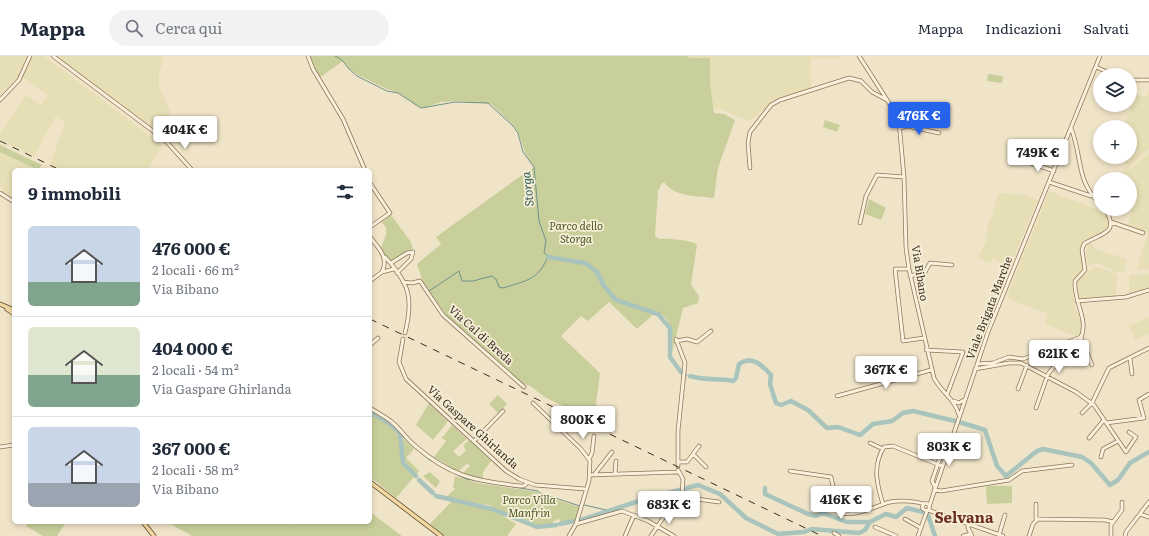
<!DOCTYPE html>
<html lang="it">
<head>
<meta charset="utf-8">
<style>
  :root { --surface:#fff; --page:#f2f2f3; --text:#1f2937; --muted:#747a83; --line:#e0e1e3; --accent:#2563eb }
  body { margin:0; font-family:Literata,serif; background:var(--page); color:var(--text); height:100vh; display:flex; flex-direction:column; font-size:15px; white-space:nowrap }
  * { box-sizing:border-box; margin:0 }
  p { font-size:13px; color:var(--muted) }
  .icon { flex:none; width:22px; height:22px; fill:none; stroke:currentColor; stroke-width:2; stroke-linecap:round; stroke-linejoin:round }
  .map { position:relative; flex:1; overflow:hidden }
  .drawer { position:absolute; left:12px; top:112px; width:360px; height:356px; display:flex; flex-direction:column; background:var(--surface); border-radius:6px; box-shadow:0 2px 6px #0003 }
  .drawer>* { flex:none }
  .tools { position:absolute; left:1093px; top:12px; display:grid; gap:8px }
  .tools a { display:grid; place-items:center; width:44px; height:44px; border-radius:50%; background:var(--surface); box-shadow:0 2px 6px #0003; font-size:20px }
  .price { position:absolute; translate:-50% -34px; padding:0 9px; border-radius:4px; background:#fff; color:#222; font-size:13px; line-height:26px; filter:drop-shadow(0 1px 2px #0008) }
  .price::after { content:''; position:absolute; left:50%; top:24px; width:12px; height:9px; margin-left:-6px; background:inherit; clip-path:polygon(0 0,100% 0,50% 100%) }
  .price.active { background:var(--accent); color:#fff }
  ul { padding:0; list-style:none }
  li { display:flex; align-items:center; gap:12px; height:100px; padding:0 16px }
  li+li { border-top:1px solid var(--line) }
  li span { display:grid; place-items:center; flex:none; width:112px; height:80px; border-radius:6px; color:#555 }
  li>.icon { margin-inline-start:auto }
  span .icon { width:48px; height:48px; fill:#fffc; stroke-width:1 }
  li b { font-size:17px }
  h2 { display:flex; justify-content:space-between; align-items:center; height:48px; padding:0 16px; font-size:17px }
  header { display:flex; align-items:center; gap:24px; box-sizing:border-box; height:56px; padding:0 20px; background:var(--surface); border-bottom:1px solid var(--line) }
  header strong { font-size:19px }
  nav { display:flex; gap:22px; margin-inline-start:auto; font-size:14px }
  .search { width:280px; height:36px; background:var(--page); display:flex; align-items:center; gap:10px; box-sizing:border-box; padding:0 14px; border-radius:22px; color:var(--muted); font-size:15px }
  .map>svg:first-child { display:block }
  .farmland { fill:#e6deb5 }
  .green { fill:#c9cf9b }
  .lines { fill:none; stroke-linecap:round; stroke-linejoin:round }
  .stream { stroke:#6f938a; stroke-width:1 }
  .river { stroke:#a9c4bc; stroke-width:4.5 }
  .minor-casing { stroke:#8d765c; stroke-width:4.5 }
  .major-casing { stroke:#5b4430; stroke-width:5 }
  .minor { stroke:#faf1dc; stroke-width:3 }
  .major { stroke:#f3d9a0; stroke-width:3.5 }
  .rail { stroke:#3d2e20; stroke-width:1; stroke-dasharray:7 7; stroke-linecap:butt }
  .labels { text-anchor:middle; stroke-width:3.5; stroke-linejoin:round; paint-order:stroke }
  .park-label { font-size:11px; font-style:italic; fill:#4d5a26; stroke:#f7eed8 }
  .street-label { font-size:11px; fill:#3d2e20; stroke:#f7eed8 }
  .water-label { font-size:12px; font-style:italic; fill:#2f5d5a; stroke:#f7eed8 }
  .district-label { font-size:15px; font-weight:bold; fill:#6b2e1e; stroke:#f7eed8 }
</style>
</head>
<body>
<header>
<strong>Mappa</strong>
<div class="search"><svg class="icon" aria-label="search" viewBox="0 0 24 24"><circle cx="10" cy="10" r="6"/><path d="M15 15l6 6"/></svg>Cerca qui</div>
<nav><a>Mappa</a><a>Indicazioni</a><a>Salvati</a></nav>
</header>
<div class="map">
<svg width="1149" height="480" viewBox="0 0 1149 480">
  <rect width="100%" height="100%" fill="#f0e4c8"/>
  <path class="farmland" d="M0 0H44L162 89 147 114H63L50 108 65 67 56 60 34 100 0 84V77L26 39 41 49 48 40 20 19 0 39Z
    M57 0H164L159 19V30L170 55 169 64 161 78 168 82 166 84Z
    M687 0H838L841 2 811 3V34L780 46 778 43 772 45 759 59 748 65 721 53H714L710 26Z
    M1149 34V93L1129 110 1115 101H1130V71H1124L1127 68 1126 65 1135 38 1146 41Z
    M0 96 38 114H14V143L4 138 0 128Z
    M1149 97V213L1136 214 1148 177 1128 170 1132 156 1124 153H1130V123H1116L1126 110 1131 112Z
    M1049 135 1105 157 1107 161 1108 169 1106 174 1087 183 1080 192 1083 213 1073 223 1072 229 1075 251 1082 267V273L1078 281 1045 268 1048 258 1011 244 1007 240Z
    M998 137 1024 139 1038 144 1010 210 993 203 991 207 978 202 986 185 988 167 992 161Z
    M1091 186 1095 193 1127 203 1124 216H1116L1097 207 1089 210 1086 199 1087 192V188Z
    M1098 211 1117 218 1116 240 1079 243 1076 228 1078 223 1093 212Z
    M1149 218V231L1129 238V219Z
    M1149 261V278L1135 284 1129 270Z"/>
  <path class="green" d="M309 0H688L689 2H710V26L714 57 724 58 735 64 718 112 714 142C698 140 674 141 665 127H662L658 135 655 180 659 183C665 182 694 184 697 189L691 229 699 240 698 247 683 252 672 297C673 276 674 261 650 253L649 256 654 258 637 273 609 246 588 265 581 260 561 280 600 317 594 364 546 342 530 330 522 327 449 263 423 226 417 208 441 188 436 181 522 119 523 120 534 111 525 97 519 78 514 70 491 48 457 45 441 46 423 52 415 49 399 37 389 34 358 19 348 12 343 5 319 22Z
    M988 18 1003 20 1002 27 987 25Z
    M825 64 840 69 837 76 823 71Z
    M0 89 42 109 38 114 0 96Z
    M869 143 886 152 881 164 865 158Z
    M391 159 411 186 413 193 391 206 381 194C382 183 393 175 381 166Z
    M498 339 507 348 498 357 489 348Z
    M429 347 448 365 433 384 416 369Z
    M370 357 391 371 414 393 406 402 419 415 396 442 370 421Z
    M452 369 467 383 453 395 459 401 466 394 463 390 469 384 491 405 483 416V425L462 418 470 410 467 407 458 416 434 401 446 385 442 382Z
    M430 416 440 425 436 432 423 420Z
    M455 420 477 427 538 436V438L580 451 576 463 561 466 559 463 553 465V468L541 470 509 460 489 449 449 443 447 440 455 433 453 431Z
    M986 430H1012V447L987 448Z
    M452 445 497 456 516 468 507 480H444L430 468Z
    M370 456 402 480H192L167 466H292L291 470 293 466H370Z
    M29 466H66L57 480H43L26 470Z"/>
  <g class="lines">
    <path class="stream" d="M335 0 342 4 348 12 357 20 387 35 398 37 421 52 455 46 488 47 513 70 518 77 523 96 534 111 539 165 546 185 544 196 548 201C537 225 527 224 503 232L499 231 496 223 492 220 473 225H462L459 215 429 235
      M401 379 408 385
      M413 390 431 405
      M437 408 466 423 538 435 540 437 580 450
      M584 449 611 455"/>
    <path class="river" d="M548 201 585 207 597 216 604 230 616 244 658 258 670 272V301L681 316 685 319
      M690 320C706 325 717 322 733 325L736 322 739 308C752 299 762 309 771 319L770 328 776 347 781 349 791 345 808 354 827 372 838 371 860 379 873 368 892 365 903 357 913 355 955 365
      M370 356 387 366 400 377 403 407 416 420
      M959 366 985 374 997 410 1006 420 1037 395 1043 393 1082 401 1091 407 1110 429 1118 424 1130 407 1149 396
      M419 424 433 437
      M765 432V438L808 458 816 460 820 458H825L847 466H870L886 458 896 461 907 452 923 456
      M436 440 492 453 537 471 556 469
      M928 459 935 480
      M578 465 642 444 698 429 720 438 746 462 778 478 804 476 812 473 859 477 865 474 870 466
      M560 468 574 465"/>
    <g class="minor-casing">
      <path id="minor" d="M53 0 165 84 192 114
        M308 0 313 13 343 63 365 114
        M859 0 891 50 899 66 904 121 906 192 909 213 934 322C941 336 955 343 959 359
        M1096 11 1114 19
        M1130 24H1149
        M0 44 19 24 30 0
        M900 72 907 70 939 77
        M1071 72C1083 102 1075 123 1100 148
        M1025 105 1054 115
        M750 112 748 87 750 76 771 49 780 44 849 22 861 25 872 36 887 44
        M1049 126 1091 140
        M370 127 390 157 370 171
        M0 137 14 146
        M1111 166 1143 177
        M860 167 866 140 877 119 904 121
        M370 181C379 192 389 202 382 216
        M385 201C409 227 414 242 405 277
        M391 207 407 197 413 196 411 203 397 217
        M909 213H895L903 285 924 282
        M910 220 925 216 930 207 952 209
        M370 225 382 216 394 213
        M403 226 412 227 420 225 443 259 524 331
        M1077 245 1126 241 1149 234
        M1081 281 1092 309
        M403 283 399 306 406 323 506 415 519 423 535 429 585 433
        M676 283 685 307 678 375V410
        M676 285 687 283 697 286 711 275
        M370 289 378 282
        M926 294 963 296 947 339
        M1130 302 1132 318
        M977 308 993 307 1009 301 1023 303 1081 281C1089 264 1073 244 1075 225L1085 214 1082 194 1084 188C1099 177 1121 179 1105 153
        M975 313 1009 307H1021L1076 336 1094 349 1126 396 1136 381 1129 376
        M1018 333 1027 309
        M837 340 931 314
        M954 345 959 347 964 344
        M533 347 581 393 590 405 589 425 576 468 569 480
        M370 352C378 357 386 361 393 367 401 374 406 382 414 389 451 421 473 424 520 430H524L527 427
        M1036 352 1048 318 1061 302 1073 308
        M1082 357 1092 347 1109 312 1149 292
        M1106 367 1144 362 1139 344 1149 338
        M1089 382 1104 364
        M474 385 503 355
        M870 387 883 393
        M0 391 14 389
        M693 398 706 411
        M1101 401 1103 393 1118 385
        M589 403 592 397 594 380
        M678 406H687L699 390
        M790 415 831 421 838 454C848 465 878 449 890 446 900 444 915 445 924 448
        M615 418 616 405
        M590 419 678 416
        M594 419 612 396
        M935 431 932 425 944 390 950 387
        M934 434 941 435 1009 424 1022 415 1072 409
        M681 441 719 446
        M922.5 451a3.5 3.5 0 1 1 7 0a3.5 3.5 0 1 1-7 0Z
        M883 448C877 429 872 410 884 391L893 390 942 410
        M929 451 988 276 1100 0
        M928 454 1003 480
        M1140 458 1149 461
        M905 463 921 472
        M1036 464V448
        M576 468 622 455 648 465 674 480
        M968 468V472L972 480
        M875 471 896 480
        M834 477 839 480
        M999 479 1005 459
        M625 480 634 459
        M651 480 671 450 682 440 683 423 678 414
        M918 480 927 455
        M963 480 971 478
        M1029 480 1033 468 1038 463 1105 464 1113 466
        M1111 480V469L1122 454V446
        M1125 480 1126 476 1149 446"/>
    </g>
    <g class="major-casing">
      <path id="major" d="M0 248 14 254
        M7 253 14 258
        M370 426 441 480
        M143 466 154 480"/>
    </g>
    <use href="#minor" class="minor"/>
    <use href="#major" class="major"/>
    <path class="rail" d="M0 85 60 114
      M370 263 822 480"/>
  </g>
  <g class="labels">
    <g class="park-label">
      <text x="576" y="174">Parco dello<tspan x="576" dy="13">Storga</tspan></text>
      <text x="529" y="448">Parco Villa<tspan x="529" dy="13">Manfrin</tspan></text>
    </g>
    <g class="street-label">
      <text transform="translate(920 217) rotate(81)" y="4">Via Bibano</text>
      <text transform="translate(989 252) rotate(-69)" y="4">Viale Brigata Marche</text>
      <text transform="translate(481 279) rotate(42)" y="4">Via Cal di Breda</text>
      <text transform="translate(473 371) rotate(42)" y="4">Via Gaspare Ghirlanda</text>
    </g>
    <g class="water-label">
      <text transform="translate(528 133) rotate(-96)" y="4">Storga</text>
    </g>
    <g class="district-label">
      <text x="964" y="467">Selvana</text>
    </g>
  </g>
</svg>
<div class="tools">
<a><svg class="icon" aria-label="layers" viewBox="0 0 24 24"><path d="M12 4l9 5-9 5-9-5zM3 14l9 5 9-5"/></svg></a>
<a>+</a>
<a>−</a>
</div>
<b class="price active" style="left:919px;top:80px">476K €</b>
<b class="price" style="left:185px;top:94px">404K €</b>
<b class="price" style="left:1038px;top:117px">749K €</b>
<b class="price" style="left:1059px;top:318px">621K €</b>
<b class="price" style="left:886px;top:334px">367K €</b>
<b class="price" style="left:583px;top:384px">800K €</b>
<b class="price" style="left:949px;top:411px">803K €</b>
<b class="price" style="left:841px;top:464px">416K €</b>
<b class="price" style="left:669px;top:469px">683K €</b>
<section class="drawer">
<h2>9 immobili<svg class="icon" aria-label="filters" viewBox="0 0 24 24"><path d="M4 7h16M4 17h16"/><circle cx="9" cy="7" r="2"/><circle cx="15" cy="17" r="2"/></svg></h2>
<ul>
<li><span style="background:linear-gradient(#c9d6e8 70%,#7fa58c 0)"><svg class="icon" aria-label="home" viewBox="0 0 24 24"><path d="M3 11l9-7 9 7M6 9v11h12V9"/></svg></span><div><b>476 000 €</b><p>2 locali · 66 m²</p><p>Via Bibano</p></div></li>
<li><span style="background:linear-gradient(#dfe7d0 60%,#7fa58c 0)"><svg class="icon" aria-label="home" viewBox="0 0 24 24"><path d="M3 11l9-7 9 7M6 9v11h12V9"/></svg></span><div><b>404 000 €</b><p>2 locali · 54 m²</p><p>Via Gaspare Ghirlanda</p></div></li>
<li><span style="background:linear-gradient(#c9d6e8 70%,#9aa5b1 0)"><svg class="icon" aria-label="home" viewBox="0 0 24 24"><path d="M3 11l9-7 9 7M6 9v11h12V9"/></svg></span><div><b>367 000 €</b><p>2 locali · 58 m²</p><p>Via Bibano</p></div></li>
</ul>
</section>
</div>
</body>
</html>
